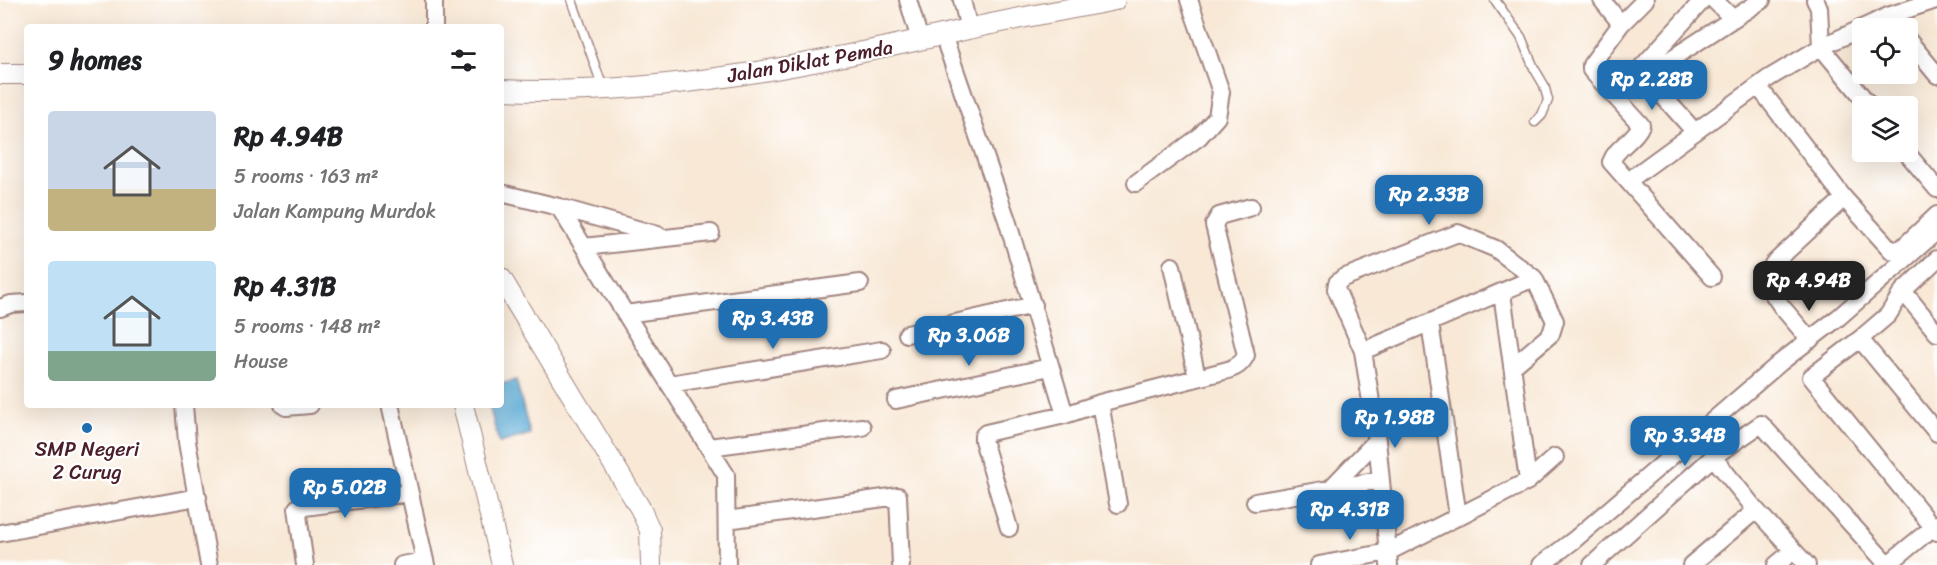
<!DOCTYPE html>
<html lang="en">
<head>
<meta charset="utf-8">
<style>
  :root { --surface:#fff; --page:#f2f2f2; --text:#202124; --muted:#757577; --accent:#1f6fb2 }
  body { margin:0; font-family:Sriracha,sans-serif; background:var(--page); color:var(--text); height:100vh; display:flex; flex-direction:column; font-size:22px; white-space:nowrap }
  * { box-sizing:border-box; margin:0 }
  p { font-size:20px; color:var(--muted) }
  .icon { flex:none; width:33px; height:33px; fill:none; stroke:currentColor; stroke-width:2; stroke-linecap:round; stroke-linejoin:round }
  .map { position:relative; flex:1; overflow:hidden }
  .drawer { position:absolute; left:24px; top:24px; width:480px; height:384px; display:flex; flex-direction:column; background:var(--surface); border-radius:6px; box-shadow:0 6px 24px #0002 }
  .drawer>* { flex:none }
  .controls { position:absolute; left:1852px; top:18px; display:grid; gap:12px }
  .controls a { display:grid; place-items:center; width:66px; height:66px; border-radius:6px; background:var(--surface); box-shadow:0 6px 24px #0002; font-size:30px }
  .price { position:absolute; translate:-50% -51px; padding:0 14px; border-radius:12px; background:var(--accent); color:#fff; font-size:20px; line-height:39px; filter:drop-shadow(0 2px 3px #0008) }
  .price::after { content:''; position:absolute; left:50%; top:36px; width:18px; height:14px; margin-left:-9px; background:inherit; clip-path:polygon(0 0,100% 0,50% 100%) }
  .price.on { background:#222; color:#fff }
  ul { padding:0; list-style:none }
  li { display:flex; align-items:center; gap:18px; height:150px; padding:0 24px }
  li span { display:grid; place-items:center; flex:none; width:168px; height:120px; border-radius:6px; color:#555 }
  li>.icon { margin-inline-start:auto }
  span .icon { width:72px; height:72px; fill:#fffc; stroke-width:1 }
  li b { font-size:26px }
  h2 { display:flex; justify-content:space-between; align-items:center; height:72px; padding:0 24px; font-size:26px }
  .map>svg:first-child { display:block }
  .water { fill:#5cacd6; stroke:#536680; stroke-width:1.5 }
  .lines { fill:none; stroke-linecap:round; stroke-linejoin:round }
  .service-casing { stroke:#a18480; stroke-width:11 }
  .minor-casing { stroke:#a18480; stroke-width:20 }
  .tertiary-casing { stroke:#a18480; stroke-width:22 }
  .service { stroke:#fff; stroke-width:8 }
  .minor { stroke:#fff; stroke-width:16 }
  .tertiary { stroke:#fff; stroke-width:20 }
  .poi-dot { fill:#1f6fb2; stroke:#fff; stroke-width:2 }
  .labels { text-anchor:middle; stroke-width:4.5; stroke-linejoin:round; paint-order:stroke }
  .street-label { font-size:20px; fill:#4a1f2b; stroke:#fff }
  .poi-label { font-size:20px; fill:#4a1f2b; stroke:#fff }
</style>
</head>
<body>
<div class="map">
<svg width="1937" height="565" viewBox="0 0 1937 565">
  <rect width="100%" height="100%" fill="#fff"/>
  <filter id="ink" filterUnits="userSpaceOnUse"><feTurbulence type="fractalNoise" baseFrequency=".0167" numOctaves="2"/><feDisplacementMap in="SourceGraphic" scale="12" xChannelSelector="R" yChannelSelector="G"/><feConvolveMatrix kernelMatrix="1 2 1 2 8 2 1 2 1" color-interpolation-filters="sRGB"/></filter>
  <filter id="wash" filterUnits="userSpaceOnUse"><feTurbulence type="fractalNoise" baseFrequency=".008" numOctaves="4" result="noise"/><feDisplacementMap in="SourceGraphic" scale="24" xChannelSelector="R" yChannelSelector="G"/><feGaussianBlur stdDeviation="1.35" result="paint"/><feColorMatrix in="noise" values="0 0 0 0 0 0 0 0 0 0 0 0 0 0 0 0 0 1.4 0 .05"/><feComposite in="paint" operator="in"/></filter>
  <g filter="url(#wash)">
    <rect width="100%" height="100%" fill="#f8e8d5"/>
    <path class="water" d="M516 380 530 434 499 443 489 405H501V384Z"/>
  </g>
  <g filter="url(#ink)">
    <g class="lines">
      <g class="service-casing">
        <path id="service" d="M572 0 603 88
          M1495 0 1521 37 1534 68 1544 85 1548 100 1542 115 1535 122"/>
      </g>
      <g class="minor-casing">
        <path id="minor" d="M908 0 920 40
          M962 0 969 29
          M1602 0 1621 24
          M1645 0 1621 24 1591 65V70L1641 125C1635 140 1617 146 1611 162L1712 277
          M1714 0 1733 19
          M1815 0 1819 8 1821 47 1870 106
          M434 27V0
          M943 35 1007 220 1065 415
          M1908 40 1937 75
          M1645 76 1762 0
          M1758 86 1844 198 1892 251 1902 248 1937 215
          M1695 132 1645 76 1641 68 1703 0
          M1906 152 1937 189
          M1636 175 1769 78 1821 47 1888 16 1936 0
          M1136 183 1199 137 1217 117 1221 92 1189 0
          M501 193 559 207 726 475 727 565
          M559 207 658 235
          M584 247 711 233
          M1937 259 1903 291 1888 315 1860 339 1811 377 1937 532
          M1172 266 1197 377
          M1903 291 1937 333
          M1502 293 1528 481
          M0 308 11 304 27 303
          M625 314 860 283
          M1430 323 1458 517
          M907 334 1034 305
          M1860 339 1937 433
          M1810 340 1782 307 1767 285 1773 264 1844 198
          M1363 351 1534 278 1555 321 1551 334 1512 367
          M669 384 882 350
          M896 400 1050 367
          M1100 403 1118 504
          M184 405 187 442 209 565
          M283 405 286 407 310 405
          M391 409 426 565
          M709 447 862 427
          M1713 457 1756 510 1807 565
          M1329 490 1377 440
          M1255 502 1380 480
          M727 520 898 496 901 565
          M1009 528 983 440V436L986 433 1065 415 1100 403 1228 370C1236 367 1242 364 1246 355L1214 225 1219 216 1251 207
          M0 533 198 497
          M305 565 297 508 410 493
          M402 565 425 561
          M1319 565 1388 552 1377 440 1363 351 1336 289 1337 283 1343 278 1458 233 1496 249 1534 278
          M1389 565 1388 552 1528 481 1555 457
          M1541 565 1574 540 1781 362 1839 317 1937 231
          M1592 565 1713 457 1761 424 1888 565
          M1691 565 1756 510
          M1776 565 1793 551
          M1887 565 1937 524"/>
      </g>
      <g class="tertiary-casing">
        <path id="tertiary" d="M0 74H27
          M501 90C658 97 816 64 968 29 1016 18 1066 10 1115 0
          M501 278 640 508 650 530 651 565
          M463 405 502 565"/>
      </g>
      <use href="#service" class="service"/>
      <use href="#minor" class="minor"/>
      <use href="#tertiary" class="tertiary"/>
    </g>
  </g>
  <circle class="poi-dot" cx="87" cy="428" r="6"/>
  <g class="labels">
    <g class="street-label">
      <text transform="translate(810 61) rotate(-10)" y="7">Jalan Diklat Pemda</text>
    </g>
    <g class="poi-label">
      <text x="87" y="456">SMP Negeri<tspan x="87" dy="23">2 Curug</tspan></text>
    </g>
  </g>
</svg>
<div class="controls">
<a><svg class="icon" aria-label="locate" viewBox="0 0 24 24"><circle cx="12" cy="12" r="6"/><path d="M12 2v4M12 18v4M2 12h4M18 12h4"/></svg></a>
<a><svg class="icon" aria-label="layers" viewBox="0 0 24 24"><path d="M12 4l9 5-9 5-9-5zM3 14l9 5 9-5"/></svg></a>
</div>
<b class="price" style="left:1652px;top:111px">Rp 2.28B</b>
<b class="price" style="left:1429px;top:226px">Rp 2.33B</b>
<b class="price on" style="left:1809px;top:312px">Rp 4.94B</b>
<b class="price" style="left:773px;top:350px">Rp 3.43B</b>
<b class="price" style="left:969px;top:367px">Rp 3.06B</b>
<b class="price" style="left:1395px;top:449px">Rp 1.98B</b>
<b class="price" style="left:1685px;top:467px">Rp 3.34B</b>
<b class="price" style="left:345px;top:519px">Rp 5.02B</b>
<b class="price" style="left:1350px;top:541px">Rp 4.31B</b>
<section class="drawer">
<h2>9 homes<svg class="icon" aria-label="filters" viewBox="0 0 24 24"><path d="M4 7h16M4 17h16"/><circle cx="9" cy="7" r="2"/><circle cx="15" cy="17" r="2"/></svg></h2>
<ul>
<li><span style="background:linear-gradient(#c9d6e8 65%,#c2b280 0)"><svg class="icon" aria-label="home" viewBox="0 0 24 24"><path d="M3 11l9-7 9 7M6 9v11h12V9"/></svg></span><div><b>Rp 4.94B</b><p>5 rooms · 163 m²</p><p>Jalan Kampung Murdok</p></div></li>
<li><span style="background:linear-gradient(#bfe0f5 75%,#7fa58c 0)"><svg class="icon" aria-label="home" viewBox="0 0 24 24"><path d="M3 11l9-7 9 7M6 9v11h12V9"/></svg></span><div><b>Rp 4.31B</b><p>5 rooms · 148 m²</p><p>House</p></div></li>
</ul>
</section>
</div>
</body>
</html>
